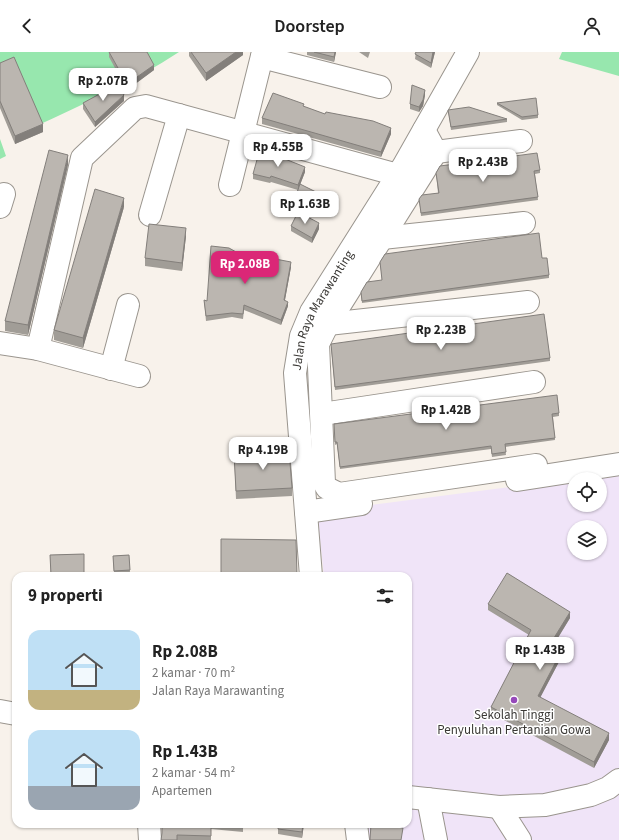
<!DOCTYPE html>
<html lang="id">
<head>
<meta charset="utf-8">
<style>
  :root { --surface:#fff; --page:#f6f6f6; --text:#222; --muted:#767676; --accent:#db2777 }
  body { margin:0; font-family:"Source Sans 3",sans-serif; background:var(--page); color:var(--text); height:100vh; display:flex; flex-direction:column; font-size:15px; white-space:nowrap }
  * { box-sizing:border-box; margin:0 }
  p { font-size:13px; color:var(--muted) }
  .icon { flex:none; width:22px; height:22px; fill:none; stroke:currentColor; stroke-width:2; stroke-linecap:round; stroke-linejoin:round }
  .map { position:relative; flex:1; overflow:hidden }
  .sheet { position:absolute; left:12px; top:520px; width:400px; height:256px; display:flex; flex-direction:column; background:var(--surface); border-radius:12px; box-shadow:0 1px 3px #0004 }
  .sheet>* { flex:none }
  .fabs { position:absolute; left:567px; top:420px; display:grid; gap:8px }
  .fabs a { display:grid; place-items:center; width:40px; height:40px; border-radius:50%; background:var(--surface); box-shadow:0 1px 3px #0004; font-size:20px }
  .price { position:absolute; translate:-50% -34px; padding:0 9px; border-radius:8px; background:#fff; color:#222; font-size:13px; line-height:26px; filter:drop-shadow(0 1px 2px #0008) }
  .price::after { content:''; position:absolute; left:50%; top:24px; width:12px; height:9px; margin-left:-6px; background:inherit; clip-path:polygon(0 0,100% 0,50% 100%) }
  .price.selected { background:var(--accent); color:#fff }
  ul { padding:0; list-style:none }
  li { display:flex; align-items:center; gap:12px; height:100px; padding:0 16px }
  li span { display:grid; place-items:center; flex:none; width:112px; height:80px; border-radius:12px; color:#555 }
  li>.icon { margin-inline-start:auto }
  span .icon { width:48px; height:48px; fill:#fffc; stroke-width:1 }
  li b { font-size:17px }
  h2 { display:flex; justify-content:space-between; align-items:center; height:48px; padding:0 16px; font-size:17px }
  header { display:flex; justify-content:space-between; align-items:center; height:52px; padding:0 16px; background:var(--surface); font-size:18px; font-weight:600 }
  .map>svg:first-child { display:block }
  .education { fill:#f0e4f8; fill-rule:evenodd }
  .green { fill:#97e7ae }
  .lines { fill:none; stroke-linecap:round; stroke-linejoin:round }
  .minor-casing { stroke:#9a958e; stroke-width:24 }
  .minor { stroke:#fff; stroke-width:22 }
  .wall { fill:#a19d97 }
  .shaded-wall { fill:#837f7b }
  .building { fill:#bbb6b0; stroke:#837f7b }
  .poi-dot { fill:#9649ba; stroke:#fff; stroke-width:1.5 }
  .labels { text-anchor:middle; stroke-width:3; stroke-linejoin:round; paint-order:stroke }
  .street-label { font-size:13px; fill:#3a3835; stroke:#fff }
  .poi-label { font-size:13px; fill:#3a3835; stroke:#fff }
</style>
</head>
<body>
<header><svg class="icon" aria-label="back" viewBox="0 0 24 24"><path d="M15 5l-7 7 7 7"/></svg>Doorstep<svg class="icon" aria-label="person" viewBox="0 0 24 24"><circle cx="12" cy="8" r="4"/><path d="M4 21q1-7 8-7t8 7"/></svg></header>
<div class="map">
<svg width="619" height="788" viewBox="0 0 619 788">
  <rect width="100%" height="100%" fill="#f8f2eb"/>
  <path class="education" d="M619 421V788H354L351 772H408V524H324L317 460ZM574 427H600V453H574ZM574 475H600V501H574Z"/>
  <path class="green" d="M0 0H179C133 30 84 52 34 75L0 14Z
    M562 0H619V24L559 7Z
    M0 87 6 104 0 107Z"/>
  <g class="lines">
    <g class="minor-casing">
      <g id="minor">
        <path d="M262 5 380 35"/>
        <path d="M424 78 436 100 328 272 318 292 324 431 327 436 339 442 536 413"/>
        <path d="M436 100 521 89"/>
        <path d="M230 133 263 0"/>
        <path d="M0 155 4 142"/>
        <path d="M150 163 179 63"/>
        <path d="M382 186 524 171"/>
        <path d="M328 272 528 250"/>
        <path d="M0 291 38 297 82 106 135 56 146 54 398 123"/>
        <path d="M38 297 139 324"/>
        <path d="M111 317 128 253"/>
        <path d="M322 362 534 330"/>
        <path d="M517 428 619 412"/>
        <path d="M306 460 361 452"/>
        <path id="s1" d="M311 524 295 321 301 284 311 260 404 113 468 0"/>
        <path d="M0 659 16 662"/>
        <path d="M408 745 499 755 545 753 591 743 608 736 619 728"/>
        <path d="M428 747 436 788"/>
        <path d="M499 755 520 788"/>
        <path d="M149 772 150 788"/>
        <path d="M356 772 358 788"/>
      </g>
    </g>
    <use href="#minor" class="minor"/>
  </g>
  <path class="wall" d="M109 0 154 18 127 38 109 5Z
    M189 0H243V3L206 29 189 4Z
    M307 0H336L334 10 307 3Z
    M359 0H370L368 6Z
    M416 0H435L431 16 415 7Z
    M0 11 43 80 15 92 0 56Z
    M425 43 423 54 419 60 410 57V52Z
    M124 49 95 75 83 57V51Z
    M497 51 538 63V66L522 68 497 53Z
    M304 55 325 62 391 82 381 105 262 72V66Z
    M448 58 507 67V70L451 78Z
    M68 113 28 283 5 279V269Z
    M540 118V121L535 122 538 148 421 164 419 147 438 141 436 121Z
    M305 120 298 138 271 130 270 131 253 127V122Z
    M318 146 311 164 294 154V149Z
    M124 155 83 296 54 288V278Z
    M291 174 319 177 312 191 291 179Z
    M186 184 182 219 145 214V206Z
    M542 206 549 223V226L362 251 361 240 382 228 380 210Z
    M291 215 285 248 288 254 281 273 244 258 243 267 232 265 206 269 204 248 207 249 268 218Z
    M331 295 550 306V309L335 338Z
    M559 361V364L553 365 555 388 505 395 506 403 492 405 491 397 340 417 337 392 335 393 334 372Z
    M234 402 292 436V444L236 447Z
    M84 502V524H51L50 503Z
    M129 503 130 521 114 522 113 504Z
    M488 552 570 566 552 596 561 606 540 645 609 688 594 716 491 661V655L529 583 488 558Z
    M162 772H243V780L211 777V788H161L162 783Z
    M304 772 302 786 278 782V777Z"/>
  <path class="shaded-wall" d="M236 0H243V3L206 29V21Z
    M335 0H336L334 10V5Z
    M433 0H435L431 16V11Z
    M154 13V18L127 38V32Z
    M425 38V43L423 54 419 60V55Z
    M124 43V49L95 75V70Z
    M43 72V80L15 92V84Z
    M391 76V82L381 105V100Z
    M68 103V113L28 283V273Z
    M305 115V120L298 138V133Z
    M318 141V146L311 164V158Z
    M124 146V155L83 296V286Z
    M319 171V177L312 191V186Z
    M186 176V184L182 219V211Z
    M291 210V215L284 253V248Z
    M288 250V254L281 273V268Z
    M570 560V566L549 600V594Z
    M561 600V606L538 650V644Z
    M609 681V688L594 716V710Z
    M303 772H304L302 786V780Z"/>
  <path class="building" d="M109 0H147L154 13 127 32Z
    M191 0H236L206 21Z
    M314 0H335L334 5Z
    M416 0H433L431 11 415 2Z
    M14 5 43 72 15 84 0 49V11Z
    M118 32 124 43 95 70 83 51Z
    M412 33 425 38 423 48 419 55 410 52Z
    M273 41 304 52 303 54 325 62 326 60 373 69 391 76 381 100 262 66Z
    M536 46 538 63 522 65 497 51Z
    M469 55 507 67 451 75 448 58Z
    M260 97 305 115 298 133 271 124 270 126 253 122Z
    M49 98 68 103 28 273 5 269Z
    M537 101 540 118 534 119 538 145 421 161 419 147 422 143 439 141 436 121 440 114Z
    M300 132 318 141 311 158 294 149Z
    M95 137 124 146 83 286 54 278Z
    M298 160 319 171 312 186 291 174Z
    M149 172 186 176 182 211 145 206Z
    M539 181 542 206H547L549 223 362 249 361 240 367 230 382 228 380 210 385 202Z
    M211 194 229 196 268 218 270 206 291 210 284 248 288 250 281 268 244 253 243 262 232 261 206 264 204 248 207 249Z
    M544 262 550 306 335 335 331 292Z
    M557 343 559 361 552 362 555 386 505 392 506 400 492 402 491 394 340 415 337 390H335L334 372Z
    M289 398 292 436 236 439 234 402Z
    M221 487 296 488 297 524H221Z
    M84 502V522H82V524H66V522L51 523 50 503Z
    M129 503 130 518 114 519 113 504Z
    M507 521 570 560 549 594 561 600 538 644 609 681 594 710 491 655 531 578 488 552Z
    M162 772H211V784L177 783V788H161L162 781Z
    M225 772H243V774Z
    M279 772H303L302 780 278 777Z
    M371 772H381L403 776 401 788H370Z"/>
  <circle class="poi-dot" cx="514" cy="648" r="4"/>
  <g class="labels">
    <g class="street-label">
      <text dy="5" stroke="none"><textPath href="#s1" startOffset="273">Jalan Raya Marawanting</textPath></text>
    </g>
    <g class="poi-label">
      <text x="514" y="667">Sekolah Tinggi<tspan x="514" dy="15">Penyuluhan Pertanian Gowa</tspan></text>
    </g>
  </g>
</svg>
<div class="fabs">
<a><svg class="icon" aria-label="locate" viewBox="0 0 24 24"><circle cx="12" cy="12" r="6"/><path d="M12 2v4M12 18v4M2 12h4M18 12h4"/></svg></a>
<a><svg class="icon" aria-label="layers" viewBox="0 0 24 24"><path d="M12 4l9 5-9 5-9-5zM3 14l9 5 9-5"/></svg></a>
</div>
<b class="price" style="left:103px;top:50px">Rp 2.07B</b>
<b class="price" style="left:278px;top:116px">Rp 4.55B</b>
<b class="price" style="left:483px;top:131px">Rp 2.43B</b>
<b class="price" style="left:305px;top:173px">Rp 1.63B</b>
<b class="price selected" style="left:245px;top:233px">Rp 2.08B</b>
<b class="price" style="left:441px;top:299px">Rp 2.23B</b>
<b class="price" style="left:446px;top:379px">Rp 1.42B</b>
<b class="price" style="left:263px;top:419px">Rp 4.19B</b>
<b class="price" style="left:540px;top:619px">Rp 1.43B</b>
<section class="sheet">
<h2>9 properti<svg class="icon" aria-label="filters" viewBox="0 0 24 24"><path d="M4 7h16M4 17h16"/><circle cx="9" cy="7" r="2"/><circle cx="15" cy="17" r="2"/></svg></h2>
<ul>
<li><span style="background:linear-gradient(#bfe0f5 75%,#c2b280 0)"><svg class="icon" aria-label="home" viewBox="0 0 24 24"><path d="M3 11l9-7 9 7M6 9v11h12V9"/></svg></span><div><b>Rp 2.08B</b><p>2 kamar · 70 m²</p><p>Jalan Raya Marawanting</p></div></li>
<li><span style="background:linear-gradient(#bfe0f5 70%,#9aa5b1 0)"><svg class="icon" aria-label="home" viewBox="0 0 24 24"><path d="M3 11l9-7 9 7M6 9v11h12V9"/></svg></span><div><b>Rp 1.43B</b><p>2 kamar · 54 m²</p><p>Apartemen</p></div></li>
</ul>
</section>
</div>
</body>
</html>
